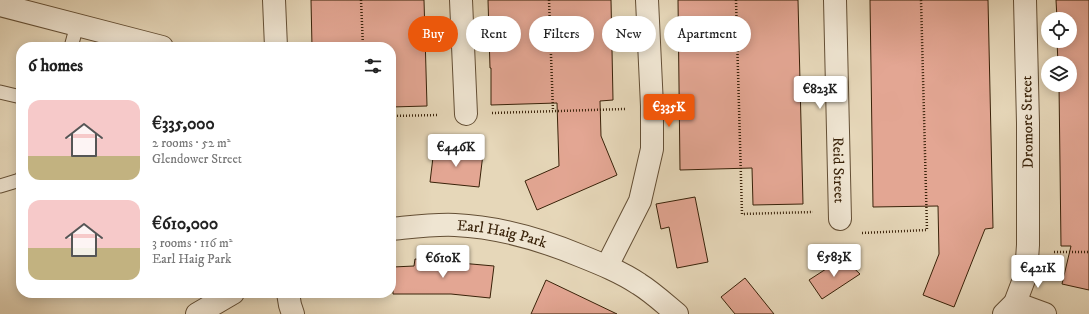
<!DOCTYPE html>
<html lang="en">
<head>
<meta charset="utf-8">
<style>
  :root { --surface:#fff; --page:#f6f6f6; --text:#222; --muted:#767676; --accent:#ea580c }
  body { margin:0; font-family:"IM FELL DW Pica",serif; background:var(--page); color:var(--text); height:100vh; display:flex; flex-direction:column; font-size:15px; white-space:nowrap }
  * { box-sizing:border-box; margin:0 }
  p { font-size:13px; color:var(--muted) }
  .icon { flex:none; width:22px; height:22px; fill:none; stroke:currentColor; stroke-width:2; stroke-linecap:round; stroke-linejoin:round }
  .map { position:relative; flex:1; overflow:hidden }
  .panel { position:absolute; left:16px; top:42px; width:380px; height:256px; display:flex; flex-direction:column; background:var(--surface); border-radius:16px; box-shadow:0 2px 10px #0003 }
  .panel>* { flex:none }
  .guide { position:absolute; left:408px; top:16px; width:380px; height:36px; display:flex; gap:8px }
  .fabs { position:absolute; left:1041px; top:12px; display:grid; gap:8px }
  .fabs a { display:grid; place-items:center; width:36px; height:36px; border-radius:50%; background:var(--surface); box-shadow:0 2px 10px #0003; font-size:20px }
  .price { position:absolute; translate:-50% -34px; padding:0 9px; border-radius:4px; background:#fff; color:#222; font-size:13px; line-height:26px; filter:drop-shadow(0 1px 2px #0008) }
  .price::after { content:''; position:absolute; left:50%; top:24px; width:12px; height:9px; margin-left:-6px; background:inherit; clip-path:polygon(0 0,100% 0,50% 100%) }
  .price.on { background:var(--accent); color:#fff }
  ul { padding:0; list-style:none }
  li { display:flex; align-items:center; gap:12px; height:100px; padding:0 12px }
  li span { display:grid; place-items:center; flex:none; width:112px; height:80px; border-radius:12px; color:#555 }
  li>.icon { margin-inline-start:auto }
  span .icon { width:48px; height:48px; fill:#fffc; stroke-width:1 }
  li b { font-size:17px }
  h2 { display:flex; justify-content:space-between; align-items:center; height:48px; padding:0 12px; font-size:17px }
  .chip { padding:0 14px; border-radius:18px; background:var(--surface); box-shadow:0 2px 10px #0003; font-size:14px; line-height:36px }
  .chip.on { background:var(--accent); color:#fff }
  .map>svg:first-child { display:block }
  .building { fill:#e3a693; stroke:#392209 }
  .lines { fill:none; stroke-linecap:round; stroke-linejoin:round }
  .service-casing { stroke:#644f35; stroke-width:15 }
  .minor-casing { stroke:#644f35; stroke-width:24 }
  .path { stroke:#392209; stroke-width:2.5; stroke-dasharray:1 2; stroke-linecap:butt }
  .service { stroke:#efe5d2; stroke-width:13 }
  .minor { stroke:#efe5d2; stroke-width:22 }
  .labels { text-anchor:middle; stroke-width:4; stroke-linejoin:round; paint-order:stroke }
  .street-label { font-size:15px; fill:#392209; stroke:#efe5d2 }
</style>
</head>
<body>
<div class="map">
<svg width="1089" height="314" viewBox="0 0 1089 314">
  <rect width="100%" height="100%" fill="#e6d7b9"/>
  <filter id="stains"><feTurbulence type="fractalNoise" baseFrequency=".005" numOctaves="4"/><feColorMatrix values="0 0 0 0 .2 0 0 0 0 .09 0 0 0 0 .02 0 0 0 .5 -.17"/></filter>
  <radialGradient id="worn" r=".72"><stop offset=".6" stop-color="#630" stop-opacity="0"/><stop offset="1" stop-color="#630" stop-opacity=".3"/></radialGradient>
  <path class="building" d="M311 0H424L427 106 391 107V47H312Z
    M488 0H611L613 100 600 101 601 136 617 175 537 210 525 181 559 166 557 103 491 105V68H490Z
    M678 0H798L803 204 753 205 752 168 680 170Z
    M870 0H988L993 228 985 229 954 307 923 295 939 254 938 206 873 207Z
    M1056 0H1089V290L1062 284 1071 246H1061L1059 85H1070V63H1058L1057 41H1070V19H1057Z
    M434 149 483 154 479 187 430 182Z
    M695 197 708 262 677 268 669 227 661 229 656 204Z
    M843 258 860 274 822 299 809 280Z
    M415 259 494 266 490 298 451 294H393V267L414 266Z
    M745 278 774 314H735L721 297Z
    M546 280 617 314H531Z"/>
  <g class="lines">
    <g class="service-casing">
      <path id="service" d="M71 47 77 25
        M0 92 21 97
        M0 186 20 180 21 178"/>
    </g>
    <g class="minor-casing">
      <g id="minor">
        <path d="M274 0 276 47"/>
        <path d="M461 0 466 114"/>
        <path id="s1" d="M835 0 840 219"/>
        <path d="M0 5 162 47"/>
        <path id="s2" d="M391 229C412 227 434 224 455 225 500 227 540 239 581 256 601 264 621 272 639 284 652 292 665 304 677 314"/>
        <path d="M607 266 640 201 652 149V106L647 0"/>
        <path d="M288 293 290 305 293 314"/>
        <path d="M1015 303 1045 314"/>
        <path d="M197 314 233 293"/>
        <path d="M1004 314 1015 303 1026 274 1028 245V123L1025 0"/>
      </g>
    </g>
    <path class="path" d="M361 0 363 47
      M549 0 553 111
      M736 0 742 214 813 212
      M492 113 625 109
      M391 116 439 115
      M862 233 927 230 921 0
      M1054 252H1089"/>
    <use href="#service" class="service"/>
    <use href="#minor" class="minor"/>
  </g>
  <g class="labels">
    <g class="street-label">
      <text transform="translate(1027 122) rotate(-91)" y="5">Dromore Street</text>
      <text dy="5" stroke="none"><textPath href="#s1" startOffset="170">Reid Street</textPath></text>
      <text dy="5" stroke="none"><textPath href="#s2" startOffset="112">Earl Haig Park</textPath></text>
    </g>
  </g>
  <rect width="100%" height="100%" filter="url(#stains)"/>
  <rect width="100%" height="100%" fill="url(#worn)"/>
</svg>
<div class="fabs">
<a><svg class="icon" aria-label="locate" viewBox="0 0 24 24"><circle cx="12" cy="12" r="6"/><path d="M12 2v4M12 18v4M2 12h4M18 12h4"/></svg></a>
<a><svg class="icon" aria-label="layers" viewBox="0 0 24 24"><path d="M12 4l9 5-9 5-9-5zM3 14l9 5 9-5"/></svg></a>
</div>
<b class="price" style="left:820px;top:110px">€823K</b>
<b class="price on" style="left:669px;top:128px">€335K</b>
<b class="price" style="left:456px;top:168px">€446K</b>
<b class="price" style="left:834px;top:278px">€583K</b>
<b class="price" style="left:443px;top:279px">€610K</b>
<b class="price" style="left:1038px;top:289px">€421K</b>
<div class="guide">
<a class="chip on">Buy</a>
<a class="chip">Rent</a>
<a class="chip">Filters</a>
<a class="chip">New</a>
<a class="chip">Apartment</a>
</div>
<section class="panel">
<h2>6 homes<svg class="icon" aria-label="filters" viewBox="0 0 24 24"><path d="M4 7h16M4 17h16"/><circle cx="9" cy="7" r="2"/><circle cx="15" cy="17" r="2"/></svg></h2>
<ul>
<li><span style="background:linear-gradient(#f6c9c9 70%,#c2b280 0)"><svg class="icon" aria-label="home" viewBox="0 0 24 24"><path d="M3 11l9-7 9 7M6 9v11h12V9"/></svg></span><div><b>€335,000</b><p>2 rooms · 52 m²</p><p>Glendower Street</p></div></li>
<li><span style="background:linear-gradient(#f6c9c9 60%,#c2b280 0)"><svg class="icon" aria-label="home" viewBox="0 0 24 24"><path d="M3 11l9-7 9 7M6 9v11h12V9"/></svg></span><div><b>€610,000</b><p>3 rooms · 116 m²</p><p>Earl Haig Park</p></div></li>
</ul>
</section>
</div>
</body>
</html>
